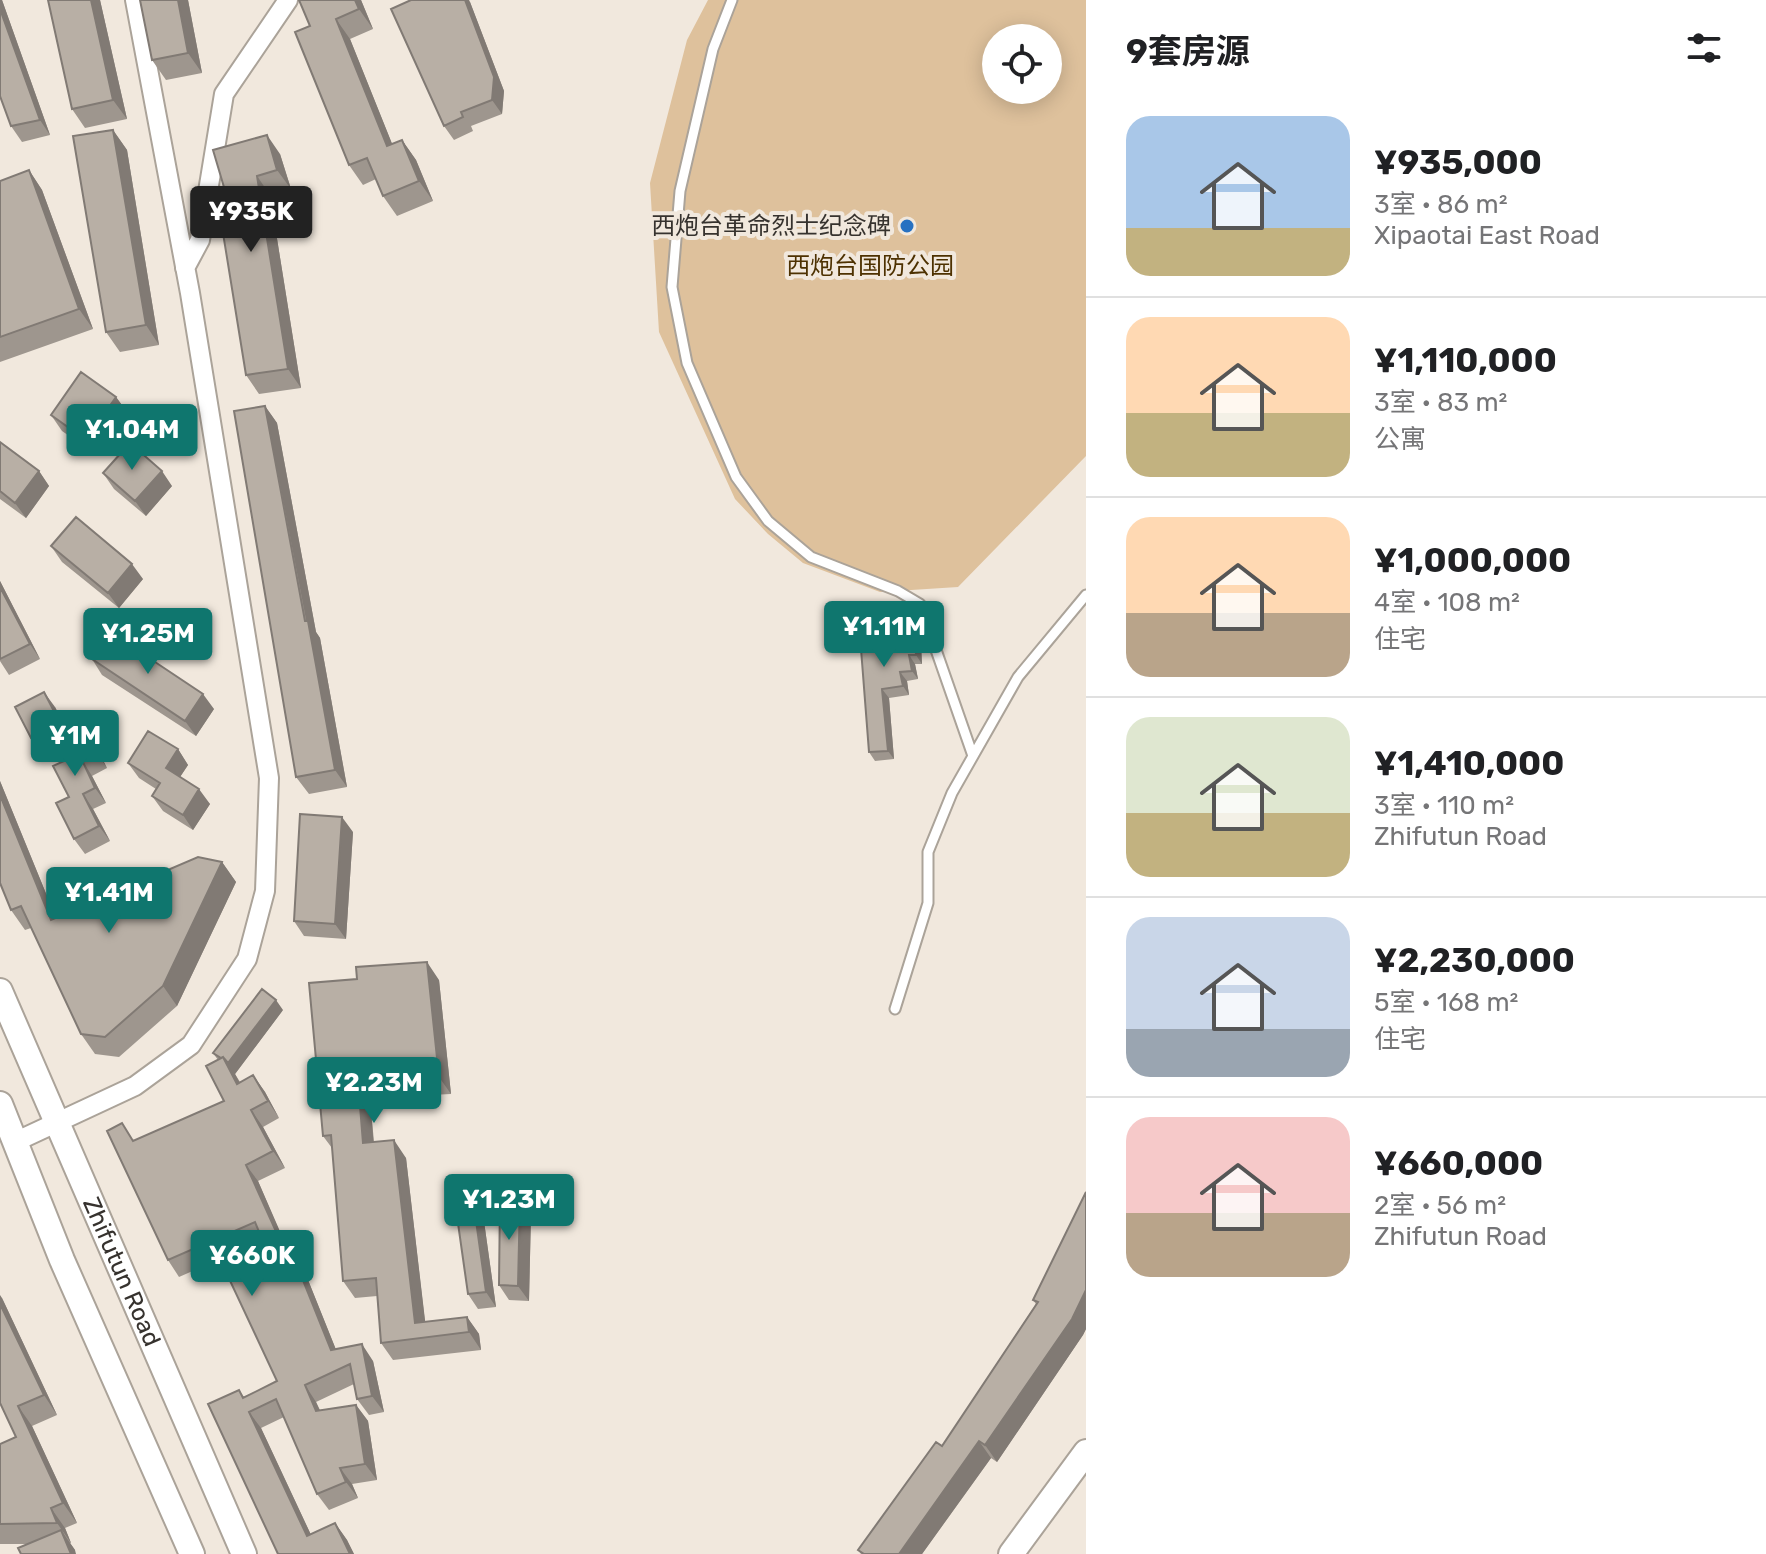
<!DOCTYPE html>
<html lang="zh">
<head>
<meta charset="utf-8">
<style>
  :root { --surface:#fff; --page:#f6f6f6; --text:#202124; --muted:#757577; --line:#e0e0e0; --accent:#0f766e }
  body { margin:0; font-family:Rubik,"Noto Sans SC",sans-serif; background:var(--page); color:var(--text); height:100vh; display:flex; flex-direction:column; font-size:30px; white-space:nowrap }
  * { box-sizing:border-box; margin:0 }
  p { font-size:26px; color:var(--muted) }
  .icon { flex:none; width:44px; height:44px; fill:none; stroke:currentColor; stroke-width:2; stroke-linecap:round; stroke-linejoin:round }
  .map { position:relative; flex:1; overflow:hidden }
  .drawer { display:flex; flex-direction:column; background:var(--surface); width:680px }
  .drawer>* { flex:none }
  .fabs { position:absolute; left:982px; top:24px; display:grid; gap:16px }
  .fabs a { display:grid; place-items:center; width:80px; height:80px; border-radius:50%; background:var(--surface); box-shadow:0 4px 20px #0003; font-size:40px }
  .price { position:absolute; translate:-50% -68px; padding:0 18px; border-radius:8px; background:var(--accent); color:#fff; font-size:26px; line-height:52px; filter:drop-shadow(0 2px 4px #0008) }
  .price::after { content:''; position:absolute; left:50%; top:48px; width:24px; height:18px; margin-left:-12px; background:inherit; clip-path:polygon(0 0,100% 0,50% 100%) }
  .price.on { background:#222; color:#fff }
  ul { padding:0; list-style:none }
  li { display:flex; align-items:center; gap:24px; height:200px; padding:0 40px }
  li+li { border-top:2px solid var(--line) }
  li span { display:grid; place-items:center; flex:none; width:224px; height:160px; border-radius:24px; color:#555 }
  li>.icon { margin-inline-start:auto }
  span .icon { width:96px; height:96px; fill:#fffc; stroke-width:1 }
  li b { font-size:34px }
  h2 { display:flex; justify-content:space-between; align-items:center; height:96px; padding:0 40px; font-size:34px }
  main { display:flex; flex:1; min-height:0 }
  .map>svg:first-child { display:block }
  .green { fill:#dec19c; fill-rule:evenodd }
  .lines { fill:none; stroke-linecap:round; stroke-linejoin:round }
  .lane-casing { stroke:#aba399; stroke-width:13 }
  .street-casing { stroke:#aba399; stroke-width:22 }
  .secondary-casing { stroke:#aba399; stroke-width:28 }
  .lane { stroke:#fff; stroke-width:9 }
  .street { stroke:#fff; stroke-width:18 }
  .secondary { stroke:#fff; stroke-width:24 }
  .wall { fill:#9e968e }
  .shaded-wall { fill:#817a74 }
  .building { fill:#b8afa5; stroke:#817a74; stroke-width:2 }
  .poi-dot { fill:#2771c1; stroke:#f1e8dd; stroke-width:3 }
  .labels { text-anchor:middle; stroke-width:8; stroke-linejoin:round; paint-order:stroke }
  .poi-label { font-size:24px; fill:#36322e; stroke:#f1e8dd; text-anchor:end }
  .park-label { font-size:24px; fill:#4d3101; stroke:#f1e8dd }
  .street-label { font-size:24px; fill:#36322e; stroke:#f1e8dd }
</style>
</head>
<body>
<main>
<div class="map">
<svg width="1086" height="1554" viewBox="0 0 1086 1554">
  <rect width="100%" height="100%" fill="#f1e8dd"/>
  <path class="green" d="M708 0H1086V456L958 587 880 592 803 563 768 534 735 499 659 332 650 183 687 40ZM996 38H1048V90H996Z"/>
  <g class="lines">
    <g class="lane-casing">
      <path id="lane" d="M732 0 713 49 680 191 672 287 687 363 736 477 768 521 811 557 898 591 920 604 973 756
        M895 1009 928 903V852L952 793 1018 677 1086 595"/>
    </g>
    <g class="street-casing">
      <path id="street" d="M185 268 200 240 224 94 288 0
        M17 1141 135 1086 191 1045 247 959 265 891 269 778 190 293 135 0"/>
    </g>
    <g class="secondary-casing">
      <g id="secondary">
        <path id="s1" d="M0 991 244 1554"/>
        <path d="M0 1104 62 1260 192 1554"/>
        <path d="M1011 1554 1086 1452"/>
      </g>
    </g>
    <use href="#lane" class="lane"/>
    <use href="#street" class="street"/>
    <use href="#secondary" class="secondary"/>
  </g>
  <path class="wall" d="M0 0H2L50 135 22 142 11 126Z
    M48 0H100L127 119 85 128 72 109Z
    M140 0H188L202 73 166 80 152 60Z
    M361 0 373 29 350 39 392 144 402 140 416 160 433 201 397 216 383 196 376 179 363 185 349 165 310 26Z
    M470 2 504 91 502 114 471 126 473 131 454 140 444 126Z
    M113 130 127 150 159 345 120 352 106 332Z
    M280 154 291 189 270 195 301 388 259 394 246 375 226 194Z
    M29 170 42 190 93 329 0 362V181Z
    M116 397 127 412 97 455 62 431 51 415Z
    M265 406 277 423 316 632 320 638 347 787 309 794 296 777Z
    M0 442 39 471 49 486 26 518 0 499Z
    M103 473 172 486 146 516 114 489Z
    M51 546 143 579 119 608 62 562Z
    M0 581 40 659 9 675 0 661Z
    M859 623 920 626 922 664H915L918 679 907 681 909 695 889 698 894 759 875 761 869 752Z
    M92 659 214 709 196 736 102 675Z
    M55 707 65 727 80 720 90 735 107 768 92 776 106 803 93 809 110 841 85 854 74 839 64 761 56 746 42 753 31 738Z
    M178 749 188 765 180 777 210 804 193 830 163 811 152 796 156 789 139 778 128 763Z
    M0 781 56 918 222 862 236 882 177 1006 119 1057 95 1054 81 1034 31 928 25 930 11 910Z
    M353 832 346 939 304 936 294 921Z
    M357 979 439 980 451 1094 370 1098 374 1142 406 1158 425 1322 467 1317 479 1334 481 1350 393 1360 381 1343 377 1296 355 1298 343 1281 332 1148 323 1136Z
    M283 1010 235 1074 240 1082 253 1075 265 1092 279 1118 263 1127 285 1168 258 1181 281 1235 296 1250 336 1350 373 1361 384 1412 369 1415 357 1399 354 1384 316 1402 320 1410 356 1405 368 1421 377 1480 352 1484 358 1498 329 1510 317 1494 284 1417 261 1428 311 1535 335 1523 347 1540 354 1554H278L239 1390 244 1397 277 1381 267 1251 263 1240 179 1277 168 1260 224 1101 218 1060 213 1053Z
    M472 1192 482 1207 496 1307 478 1309 468 1294Z
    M1086 1192V1329L1083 1335 997 1462 991 1458 922 1554H861L858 1550 942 1446 1036 1304 1033 1300Z
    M531 1214 529 1301 509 1300 499 1285Z
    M2 1298 57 1415 32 1426 77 1523 65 1528 71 1543H70L75 1550 29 1544H0V1444L16 1437Z"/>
  <path class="shaded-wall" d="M0 0H2L50 135 40 120 0 9Z
    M91 0H100L127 119 113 100Z
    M178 0H188L202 73 188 53Z
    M355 0H361L373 29 359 9Z
    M465 0H469L470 2 504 91 502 114 492 100Z
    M336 19 350 39 401 166 387 146Z
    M113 130 127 150 159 345 146 325Z
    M267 135 280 154 291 189 277 170Z
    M402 140 416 160 433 201 419 181Z
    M29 170 42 190 93 329 79 309Z
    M257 176 270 195 301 388 288 369Z
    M116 397 127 412 97 455 86 440Z
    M265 406 277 423 316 632 320 638 347 787 335 770Z
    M39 471 49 486 26 518 15 503Z
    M162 471 172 486 146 516 135 501Z
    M132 564 143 579 119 608 108 593Z
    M0 581 40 659 30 644 0 587Z
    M914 617 920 626 922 664 916 655Z
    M909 655 915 664 918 679 912 671Z
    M900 672 907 681 909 695 903 686Z
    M882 689 889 698 894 759 888 751Z
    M44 692 55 707 71 738 60 723Z
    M203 694 214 709 196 736 185 721Z
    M80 720 90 735 107 768 97 753Z
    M178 749 188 765 176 783 166 768Z
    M82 760 92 776 106 803 95 788Z
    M0 781 65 940 51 920 0 795Z
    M199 789 210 804 193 830 183 815Z
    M83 794 93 809 110 841 99 826Z
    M342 817 353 832 346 939 335 924Z
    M222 862 236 882 177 1006 163 986Z
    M427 962 439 980 451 1094 439 1077Z
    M276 1000 283 1010 235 1074 249 1100 237 1084 223 1057Z
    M253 1075 265 1092 279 1118 268 1101Z
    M358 1081 370 1098 375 1161 363 1143Z
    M251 1110 263 1127 285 1168 273 1151Z
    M394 1140 406 1158 427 1337 415 1323Z
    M246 1165 258 1181 289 1252 278 1236Z
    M472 1192 482 1207 496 1307 486 1292Z
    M520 1199 531 1214 529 1301 518 1286Z
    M284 1233 296 1250 343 1367 331 1350Z
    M1086 1290V1329L1083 1335 997 1462 985 1445Z
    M0 1295 2 1298 57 1415 44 1395 0 1304Z
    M467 1317 479 1334 481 1350 469 1332Z
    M362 1344 373 1361 384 1412 372 1396Z
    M305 1385 316 1402 327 1427 316 1411Z
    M356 1405 368 1421 377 1480 365 1464Z
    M18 1406 32 1426 77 1523 63 1503Z
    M249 1412 261 1428 319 1552 307 1536Z
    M979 1441 991 1458 922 1554H899Z
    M340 1468 352 1484 358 1498 346 1482Z
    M51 1508 65 1528 71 1543 57 1523Z
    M335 1523 347 1540 354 1554H350Z
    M61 1530 75 1550 76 1554H71Z"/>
  <path class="building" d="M48 0H91L113 100 72 109Z
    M140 0H178L188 53 152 60Z
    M299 0H355L359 9 336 19 387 146 402 140 419 181 383 196 367 158 349 165 295 32 310 26Z
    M411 0H465L494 77 492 100 461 112 463 117 444 126 391 9Z
    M0 9 40 120 11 126 0 96Z
    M113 130 146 325 106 332 73 136Z
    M267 135 277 170 257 176 288 369 246 375 217 196 226 194 213 150Z
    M29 170 79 309 0 337V181Z
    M81 372 116 397 86 440 51 415Z
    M265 406 305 621H308L335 770 296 777 234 411Z
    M0 442 39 471 15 503 0 491Z
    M130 443 162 471 135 501 103 473Z
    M76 517 132 564 108 593 51 546Z
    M0 587 30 644 0 659Z
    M914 617 916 655H909L912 671 900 672 903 686 882 689 888 751 869 752 859 623Z
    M110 632 203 694 185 721 92 659Z
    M44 692 60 723 31 738 15 707Z
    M80 720 97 753 82 760 95 788 83 794 99 826 74 839 56 803 69 797 53 766 64 761 50 734Z
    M148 731 178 749 166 768 199 789 183 815 152 796 160 783 128 763Z
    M0 795 51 920 198 857 222 862 163 986 105 1037 81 1034 21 906 11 910 0 883Z
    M300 814 342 817 335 924 294 921Z
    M427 962 439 1077 358 1081 363 1143 394 1140 415 1323 467 1317 469 1332 381 1343 376 1278 343 1281 331 1135 323 1136 309 983 357 979 356 967Z
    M262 989 276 1000 228 1063 223 1057 221 1058 213 1053Z
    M223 1057 237 1084 253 1075 268 1101 251 1110 273 1151 246 1165 278 1236 284 1233 331 1350 362 1344 372 1396 357 1399 350 1364 305 1385 316 1411 356 1405 365 1464 340 1468 346 1482 317 1494 276 1399 249 1412 307 1536 335 1523 350 1554H278L208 1404 239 1390 243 1398 277 1381 225 1270 267 1251 255 1222 168 1260 107 1131 122 1123 133 1141 224 1101 206 1066Z
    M472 1192 486 1292 468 1294 454 1195Z
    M1086 1192V1290L1072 1319 985 1445 979 1441 899 1554H864L858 1550 936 1442 942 1446 1038 1302 1033 1300Z
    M500 1199H520L518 1286 499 1285Z
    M0 1304 44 1395 18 1406 63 1503 51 1508 57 1523 0 1524V1444L16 1437 0 1403Z
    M61 1530 71 1554H21L18 1548Z"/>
  <circle class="poi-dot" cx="907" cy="226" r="8"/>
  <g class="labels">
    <g class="poi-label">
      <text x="891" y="234">西炮台革命烈士纪念碑</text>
    </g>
    <g class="park-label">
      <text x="870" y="274">西炮台国防公园</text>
    </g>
    <g class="street-label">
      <text dy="8" stroke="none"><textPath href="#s1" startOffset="306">Zhifutun Road</textPath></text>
    </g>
  </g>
</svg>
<div class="fabs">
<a><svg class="icon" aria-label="locate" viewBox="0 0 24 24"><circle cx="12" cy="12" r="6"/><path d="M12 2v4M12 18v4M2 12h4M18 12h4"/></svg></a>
</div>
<b class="price on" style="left:251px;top:254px">¥935K</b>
<b class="price" style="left:132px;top:472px">¥1.04M</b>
<b class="price" style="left:884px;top:669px">¥1.11M</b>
<b class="price" style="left:148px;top:676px">¥1.25M</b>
<b class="price" style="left:75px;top:778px">¥1M</b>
<b class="price" style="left:109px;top:935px">¥1.41M</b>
<b class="price" style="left:374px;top:1125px">¥2.23M</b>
<b class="price" style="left:509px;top:1242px">¥1.23M</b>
<b class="price" style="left:252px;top:1298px">¥660K</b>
</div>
<section class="drawer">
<h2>9套房源<svg class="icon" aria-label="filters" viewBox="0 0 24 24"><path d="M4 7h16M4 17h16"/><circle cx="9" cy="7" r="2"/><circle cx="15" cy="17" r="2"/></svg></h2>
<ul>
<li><span style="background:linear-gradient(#a9c7e8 70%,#c2b280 0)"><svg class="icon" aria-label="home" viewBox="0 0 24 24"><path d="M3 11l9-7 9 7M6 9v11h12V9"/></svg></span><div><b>¥935,000</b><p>3室 · 86 m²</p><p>Xipaotai East Road</p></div></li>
<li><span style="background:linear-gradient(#ffd9b3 60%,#c2b280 0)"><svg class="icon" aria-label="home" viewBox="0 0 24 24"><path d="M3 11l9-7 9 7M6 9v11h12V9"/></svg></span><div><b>¥1,110,000</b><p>3室 · 83 m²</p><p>公寓</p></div></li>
<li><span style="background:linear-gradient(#ffd9b3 60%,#b9a48a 0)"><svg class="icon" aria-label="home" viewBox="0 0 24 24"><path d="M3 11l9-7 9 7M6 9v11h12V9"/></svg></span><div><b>¥1,000,000</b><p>4室 · 108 m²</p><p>住宅</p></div></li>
<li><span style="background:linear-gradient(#dfe7d0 60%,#c2b280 0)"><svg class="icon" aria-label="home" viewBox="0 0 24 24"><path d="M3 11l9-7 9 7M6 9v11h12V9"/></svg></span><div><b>¥1,410,000</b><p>3室 · 110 m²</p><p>Zhifutun Road</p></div></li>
<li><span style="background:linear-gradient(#c9d6e8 70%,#9aa5b1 0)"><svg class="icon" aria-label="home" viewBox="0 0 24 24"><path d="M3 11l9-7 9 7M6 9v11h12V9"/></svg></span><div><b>¥2,230,000</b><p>5室 · 168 m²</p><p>住宅</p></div></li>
<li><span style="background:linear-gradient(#f6c9c9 60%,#b9a48a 0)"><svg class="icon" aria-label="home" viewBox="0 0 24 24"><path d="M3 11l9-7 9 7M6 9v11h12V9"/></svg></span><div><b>¥660,000</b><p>2室 · 56 m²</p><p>Zhifutun Road</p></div></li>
</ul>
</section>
</main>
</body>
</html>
